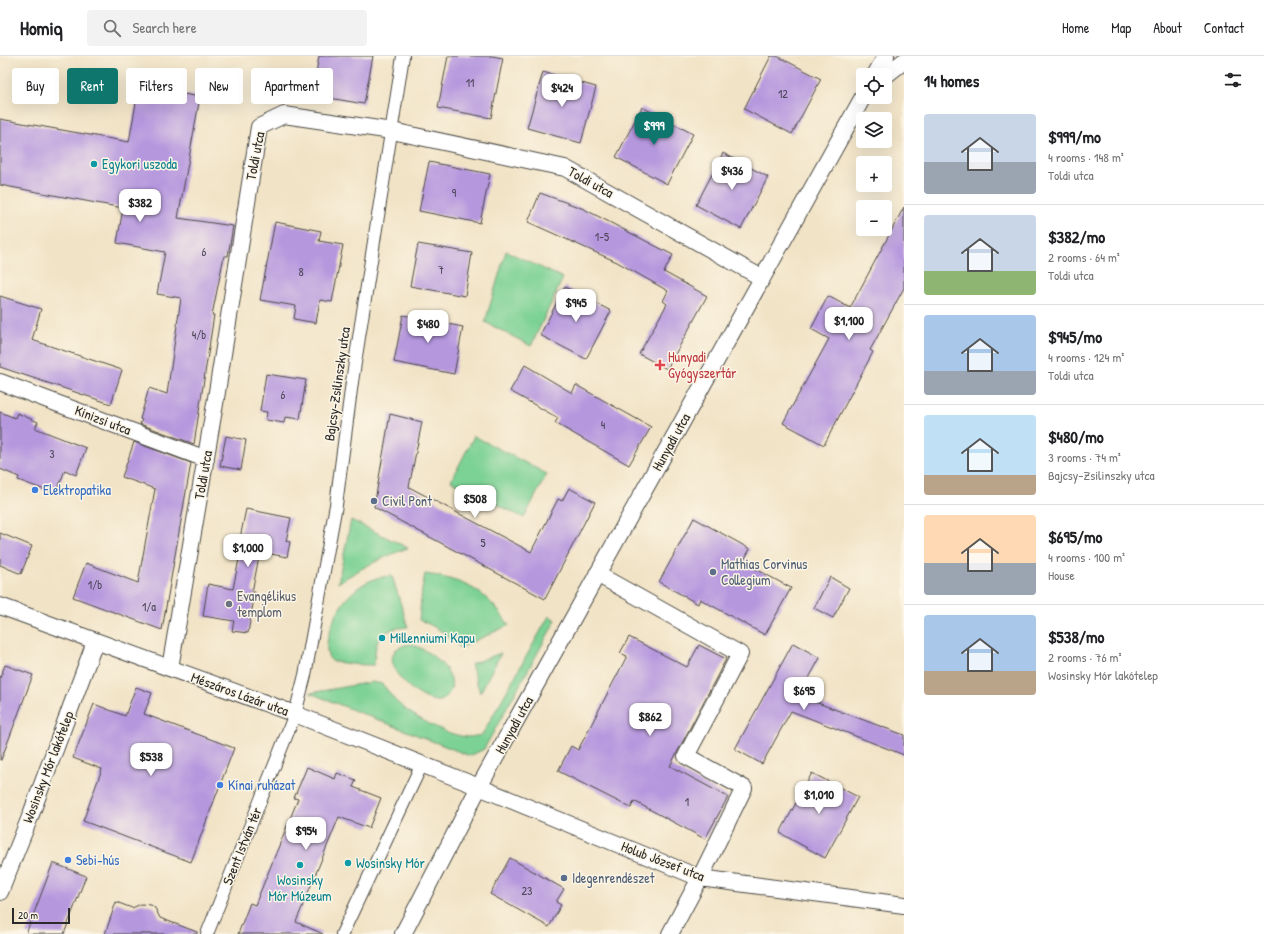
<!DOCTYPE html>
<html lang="en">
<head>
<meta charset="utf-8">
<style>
  :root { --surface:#fff; --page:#f2f2f2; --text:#202124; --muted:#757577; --line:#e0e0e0; --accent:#0f766e }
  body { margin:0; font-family:"Patrick Hand",sans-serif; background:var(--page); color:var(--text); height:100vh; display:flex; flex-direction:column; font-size:15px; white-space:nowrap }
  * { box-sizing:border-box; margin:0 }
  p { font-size:13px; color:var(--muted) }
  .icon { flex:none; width:22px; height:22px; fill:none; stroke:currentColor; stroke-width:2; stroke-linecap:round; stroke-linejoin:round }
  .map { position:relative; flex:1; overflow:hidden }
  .drawer { display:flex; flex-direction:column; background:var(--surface); width:360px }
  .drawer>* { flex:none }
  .top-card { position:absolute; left:12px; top:12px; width:380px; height:36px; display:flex; gap:8px }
  .buttons { position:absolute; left:856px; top:12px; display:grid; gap:8px }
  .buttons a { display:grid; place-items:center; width:36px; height:36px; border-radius:4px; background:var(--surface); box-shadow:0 4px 16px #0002; font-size:20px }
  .scale { position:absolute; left:12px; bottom:10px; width:58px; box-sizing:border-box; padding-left:4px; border:2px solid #2b2b2b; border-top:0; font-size:11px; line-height:14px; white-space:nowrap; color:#2b2b2b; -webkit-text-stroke:3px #fcf5e5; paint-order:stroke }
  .price { position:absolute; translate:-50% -34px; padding:0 9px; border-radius:8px; background:#fff; color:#222; font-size:13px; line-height:26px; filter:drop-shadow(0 1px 2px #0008) }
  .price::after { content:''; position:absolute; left:50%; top:24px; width:12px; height:9px; margin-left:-6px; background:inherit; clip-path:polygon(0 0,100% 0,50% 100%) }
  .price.on { background:var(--accent); color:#fff }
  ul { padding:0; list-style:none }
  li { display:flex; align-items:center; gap:12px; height:100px; padding:0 20px }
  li+li { border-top:1px solid var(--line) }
  li span { display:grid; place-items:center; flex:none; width:112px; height:80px; border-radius:4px; color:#555 }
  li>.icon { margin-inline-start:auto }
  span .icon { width:48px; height:48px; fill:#fffc; stroke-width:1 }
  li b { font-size:17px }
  h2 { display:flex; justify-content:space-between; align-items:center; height:48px; padding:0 20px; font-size:17px }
  .tag { padding:0 14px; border-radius:4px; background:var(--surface); box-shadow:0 4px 16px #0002; font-size:14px; line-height:36px }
  .tag.on { background:var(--accent); color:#fff }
  header { display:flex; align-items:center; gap:24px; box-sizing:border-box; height:56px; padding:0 20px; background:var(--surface); border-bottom:1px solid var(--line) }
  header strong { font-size:19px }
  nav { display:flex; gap:22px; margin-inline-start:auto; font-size:14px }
  .search { width:280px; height:36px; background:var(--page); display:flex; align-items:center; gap:10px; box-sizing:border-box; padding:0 14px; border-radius:4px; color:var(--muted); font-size:15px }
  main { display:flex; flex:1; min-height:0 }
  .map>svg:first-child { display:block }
  .green { fill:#7cd194; stroke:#547e60 }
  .building { fill:#b597de }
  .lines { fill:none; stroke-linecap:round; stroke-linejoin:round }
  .pedestrian-casing { stroke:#494742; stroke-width:14 }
  .minor-casing { stroke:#494742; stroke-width:18 }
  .pedestrian { stroke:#fff; stroke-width:12 }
  .minor { stroke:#fff; stroke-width:16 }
  .culture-dot { fill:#0f9aa8; stroke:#fcf5e5; stroke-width:1.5 }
  .health-dot { fill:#e0444e; stroke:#fcf5e5; stroke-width:1.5 }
  .shop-dot { fill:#3f7fe0; stroke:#fcf5e5; stroke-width:1.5 }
  .service-dot { fill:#5c6f8a; stroke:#fcf5e5; stroke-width:1.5 }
  .worship-dot { fill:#6b7280; stroke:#fcf5e5; stroke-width:1.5 }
  .labels { text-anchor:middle; stroke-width:3; stroke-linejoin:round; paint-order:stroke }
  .number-label { font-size:12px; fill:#4e4658 }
  .street-label { font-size:14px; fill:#2b2b2b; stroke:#fcf5e5 }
  .culture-label { font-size:14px; fill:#0d838f; stroke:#fcf5e5; text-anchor:start }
  .health-label { font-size:14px; fill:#be3a42; stroke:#fcf5e5; text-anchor:start }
  .shop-label { font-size:14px; fill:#366cbe; stroke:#fcf5e5; text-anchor:start }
  .service-label { font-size:14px; fill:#4e5e75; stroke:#fcf5e5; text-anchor:start }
  .worship-label { font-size:14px; fill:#5b616d; stroke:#fcf5e5; text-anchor:start }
</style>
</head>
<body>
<header>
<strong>Homiq</strong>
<div class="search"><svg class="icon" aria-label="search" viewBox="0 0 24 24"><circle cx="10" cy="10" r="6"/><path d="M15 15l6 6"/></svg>Search here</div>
<nav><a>Home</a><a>Map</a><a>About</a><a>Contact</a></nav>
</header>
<main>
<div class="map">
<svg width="904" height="878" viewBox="0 0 904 878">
  <rect width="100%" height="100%" fill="#fcf5e5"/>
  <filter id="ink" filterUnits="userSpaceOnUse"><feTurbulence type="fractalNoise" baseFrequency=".025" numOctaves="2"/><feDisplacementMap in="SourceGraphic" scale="8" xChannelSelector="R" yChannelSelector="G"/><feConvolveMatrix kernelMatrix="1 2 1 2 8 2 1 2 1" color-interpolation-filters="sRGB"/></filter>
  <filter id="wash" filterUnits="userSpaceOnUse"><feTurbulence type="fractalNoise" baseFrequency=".012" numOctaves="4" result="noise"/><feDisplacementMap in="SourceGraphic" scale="16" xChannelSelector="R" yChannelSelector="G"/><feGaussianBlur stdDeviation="0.9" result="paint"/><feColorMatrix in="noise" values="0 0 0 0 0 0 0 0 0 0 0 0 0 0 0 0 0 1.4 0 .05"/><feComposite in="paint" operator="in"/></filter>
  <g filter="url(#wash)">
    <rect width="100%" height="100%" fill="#f1e3c6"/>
    <path class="green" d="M506 195 563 222 531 290 485 266Z
      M474 380 547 418 524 462 451 425Z
      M351 464 408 492C383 501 361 512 338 527Z
      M425 518C446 521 470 527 486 542 495 550 502 559 509 569L460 592C448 579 436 570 419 564L422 533Z
      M392 520 408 571C380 573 375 582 374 609 364 609 338 608 331 604 326 600 327 592 327 587 333 553 355 521 392 520Z
      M549 560 556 564 484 693 470 700 310 637 372 626 382 628C388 634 392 642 398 647 410 659 444 677 461 680 468 682 475 680 482 679Z
      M412 588C428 594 461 617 449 637 447 640 444 644 440 645 424 647 396 623 393 609 391 604 393 599 395 594L404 589Z
      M501 597 480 637 471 608Z"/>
    <g id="blocks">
      <path class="building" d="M319 0H373L364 48 312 39Z
        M448 0H492L503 2 491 62 438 52Z
        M771 0H777L821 23 792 78 744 53Z
        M543 16 596 31 581 87 527 72Z
        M139 30 200 41 178 162 233 170 228 200H224L212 259H214L194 388 140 368 142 364 140 363 149 332 167 338 181 242 157 238 165 196 117 187 123 152 0 129V63L129 86Z
        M642 51 693 78 667 128 616 101Z
        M723 97 768 121 741 173 696 149Z
        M429 106 490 118 480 167 419 155Z
        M540 137 584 153 673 199 664 216 707 240 667 313 639 298 667 248 663 245 668 235 617 206 528 166Z
        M904 151V232L870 294 873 296 824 389 783 367 829 283 811 273 828 240 850 252Z
        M275 166 321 175 319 185 343 189 332 246 320 244 316 267 294 263 296 250 260 244Z
        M418 188 472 197 465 240 410 230Z
        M565 231 611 255 586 303 540 279Z
        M0 240 41 253 32 284 122 314 111 348 0 311Z
        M403 259 463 271 454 318 394 306Z
        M525 309 572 337 576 329 651 371 629 409 555 367 558 362 510 335Z
        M266 318 306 324 300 363 285 361 284 367 266 364 267 356 260 355Z
        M0 356 15 362 17 357 38 366 35 372 86 392 76 419 65 414 56 438 18 424 19 421 0 413Z
        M390 358 422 366 409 431 531 496 558 443 562 445 569 432 595 446 545 543 374 451Z
        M226 380 246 384 241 414 220 410Z
        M134 386 191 407 162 574 73 541 86 507 138 527 155 433 122 421Z
        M246 453 291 462 286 485 290 486 287 501 260 496 252 536H255L248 577 232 575 234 565 203 560 208 528 233 533 242 488 239 487Z
        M694 462 750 493 743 506 791 532 765 579 700 543 698 548 659 526Z
        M0 477 32 490 21 518 0 509Z
        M830 521 849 532 833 562 814 552Z
        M629 581 687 611 699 589 726 603 670 710 728 741 705 783 634 745 631 752 558 715 571 690 578 694 627 600 620 597Z
        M793 587 820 602 799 640 904 679V699L791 655 762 708 735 693Z
        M5 609 33 619 1 704H0V622Z
        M136 631 152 637 144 658 234 692 191 806 83 765 102 713 73 702 94 648 125 660Z
        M307 711 335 723 337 717 356 724 353 731 381 742 369 772 339 761 296 866 323 878H238L250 847 255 849 298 743 294 742Z
        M812 717 858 741 825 802 780 777Z
        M510 802 564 833 556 846 561 849 549 871 490 838Z
        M53 807 86 820 64 878H26Z
        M116 846 132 852 141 848 151 849 155 852 160 862 197 876V878H105Z"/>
    </g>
  </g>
  <g filter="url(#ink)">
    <use href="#blocks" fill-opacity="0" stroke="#494742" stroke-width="1"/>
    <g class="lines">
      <g class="pedestrian-casing">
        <path id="pedestrian" d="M207 878 295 658 305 619 336 449 352 326 403 0
          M342 878 422 708"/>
      </g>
      <g class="minor-casing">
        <path id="minor" d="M875 19 886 0
          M885 20 904 5
          M0 326 206 403
          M597 518 740 598 686 700 744 732 700 822 670 878
          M0 550 295 658 479 731 700 822 904 849
          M170 612 217 336 259 71 284 59 392 75 565 112 762 222
          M0 836 30 761 95 586
          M403 878 479 731 863 41"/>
      </g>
      <use href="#pedestrian" class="pedestrian"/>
      <use href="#minor" class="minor"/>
    </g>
  </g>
  <g class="culture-dot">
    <circle cx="94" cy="108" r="4"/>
    <circle cx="382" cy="582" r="4"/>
    <circle cx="348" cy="807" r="4"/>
    <circle cx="300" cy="809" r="4"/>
  </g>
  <path class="health-dot" d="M658 303h4v4h4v4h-4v4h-4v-4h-4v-4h4z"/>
  <g class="shop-dot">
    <circle cx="35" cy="434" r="4"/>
    <circle cx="220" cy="729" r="4"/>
    <circle cx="68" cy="804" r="4"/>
  </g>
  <g class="service-dot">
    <circle cx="374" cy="445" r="4"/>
    <circle cx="713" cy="516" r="4"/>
    <circle cx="564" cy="822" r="4"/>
  </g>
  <circle class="worship-dot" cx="229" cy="548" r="4"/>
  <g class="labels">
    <g class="number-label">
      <text x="470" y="31">11</text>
      <text x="783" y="42">12</text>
      <text x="454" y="141">9</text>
      <text x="602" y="185">1-5</text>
      <text x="204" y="200">6</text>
      <text x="441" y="218">7</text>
      <text x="301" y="220">8</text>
      <text x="199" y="283">4/b</text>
      <text x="283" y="343">6</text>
      <text x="603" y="373">4</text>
      <text x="52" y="402">3</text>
      <text x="483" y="491">5</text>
      <text x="95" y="533">1/b</text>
      <text x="149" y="555">1/a</text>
      <text x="687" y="750">1</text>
      <text x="527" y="839">23</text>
    </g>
    <g class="street-label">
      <text transform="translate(255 100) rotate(-79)" y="5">Toldi utca</text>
      <text transform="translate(591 126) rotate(29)" y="5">Toldi utca</text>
      <text transform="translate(337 328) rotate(-82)" y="5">Bajcsy-Zsilinszky utca</text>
      <text transform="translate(103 364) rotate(21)" y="5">Kinizsi utca</text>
      <text transform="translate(671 386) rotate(-61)" y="5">Hunyadi utca</text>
      <text transform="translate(203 419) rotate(-80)" y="5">Toldi utca</text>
      <text transform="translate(240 638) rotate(20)" y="5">Mészáros Lázár utca</text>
      <text transform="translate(514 669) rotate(-61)" y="5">Hunyadi utca</text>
      <text transform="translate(48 711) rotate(-69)" y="5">Wosinsky Mór lakótelep</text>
      <text transform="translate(242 790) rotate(-68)" y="5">Szent István tér</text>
      <text transform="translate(663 805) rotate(21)" y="5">Holub József utca</text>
    </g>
    <g class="culture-label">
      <text x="102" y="113">Egykori uszoda</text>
      <text x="390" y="587">Millenniumi Kapu</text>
      <text x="356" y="812">Wosinsky Mór</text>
      <text x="300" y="829" text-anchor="middle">Wosinsky<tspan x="300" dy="16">Mór Múzeum</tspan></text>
    </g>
    <g class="health-label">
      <text x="668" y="306">Hunyadi<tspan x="668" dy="16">Gyógyszertár</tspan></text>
    </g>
    <g class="shop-label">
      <text x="43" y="439">Elektropatika</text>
      <text x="228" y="734">Kínai ruházat</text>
      <text x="76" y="809">Sebi-hús</text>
    </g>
    <g class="service-label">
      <text x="382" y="450">Civil Pont</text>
      <text x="721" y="513">Mathias Corvinus<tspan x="721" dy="16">Collegium</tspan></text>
      <text x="572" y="827">Idegenrendészet</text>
    </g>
    <g class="worship-label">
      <text x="237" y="545">Evangélikus<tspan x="237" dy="16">templom</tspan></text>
    </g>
  </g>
</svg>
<div class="buttons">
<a><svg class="icon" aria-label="locate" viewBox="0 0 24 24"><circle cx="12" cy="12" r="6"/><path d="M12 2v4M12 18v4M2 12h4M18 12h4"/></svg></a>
<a><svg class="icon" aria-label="layers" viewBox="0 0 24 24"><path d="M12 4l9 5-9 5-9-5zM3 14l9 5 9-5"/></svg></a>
<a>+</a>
<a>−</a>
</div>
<div class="scale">20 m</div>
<b class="price" style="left:562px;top:52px">$424</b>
<b class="price on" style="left:654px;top:90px">$999</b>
<b class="price" style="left:732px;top:135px">$436</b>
<b class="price" style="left:140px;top:167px">$382</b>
<b class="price" style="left:576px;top:267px">$945</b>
<b class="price" style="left:849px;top:285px">$1,100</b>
<b class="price" style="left:428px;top:288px">$480</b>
<b class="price" style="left:475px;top:463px">$508</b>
<b class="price" style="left:248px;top:512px">$1,000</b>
<b class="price" style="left:804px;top:655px">$695</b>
<b class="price" style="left:650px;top:681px">$862</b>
<b class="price" style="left:151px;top:721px">$538</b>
<b class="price" style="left:819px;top:759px">$1,010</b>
<b class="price" style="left:306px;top:795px">$954</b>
<div class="top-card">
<a class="tag">Buy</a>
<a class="tag on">Rent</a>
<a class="tag">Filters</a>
<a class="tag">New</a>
<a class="tag">Apartment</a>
</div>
</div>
<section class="drawer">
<h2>14 homes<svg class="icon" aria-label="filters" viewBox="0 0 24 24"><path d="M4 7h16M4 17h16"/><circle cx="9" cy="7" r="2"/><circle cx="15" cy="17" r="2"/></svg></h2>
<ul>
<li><span style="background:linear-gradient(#c9d6e8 60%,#9aa5b1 0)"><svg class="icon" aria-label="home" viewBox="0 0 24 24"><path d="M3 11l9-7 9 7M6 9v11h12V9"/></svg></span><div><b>$999/mo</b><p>4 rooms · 148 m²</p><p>Toldi utca</p></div></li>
<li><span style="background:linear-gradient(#c9d6e8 70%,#8fb573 0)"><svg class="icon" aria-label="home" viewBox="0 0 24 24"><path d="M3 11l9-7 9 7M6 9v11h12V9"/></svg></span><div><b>$382/mo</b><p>2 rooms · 64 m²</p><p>Toldi utca</p></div></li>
<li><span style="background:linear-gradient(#a9c7e8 70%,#9aa5b1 0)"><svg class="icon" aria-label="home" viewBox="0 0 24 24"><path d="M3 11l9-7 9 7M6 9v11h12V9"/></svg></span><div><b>$945/mo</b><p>4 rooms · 124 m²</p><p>Toldi utca</p></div></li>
<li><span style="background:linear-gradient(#bfe0f5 75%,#b9a48a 0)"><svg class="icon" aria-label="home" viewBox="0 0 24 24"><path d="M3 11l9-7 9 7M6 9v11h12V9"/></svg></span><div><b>$480/mo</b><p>3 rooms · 74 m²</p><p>Bajcsy-Zsilinszky utca</p></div></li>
<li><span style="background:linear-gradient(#ffd9b3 60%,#9aa5b1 0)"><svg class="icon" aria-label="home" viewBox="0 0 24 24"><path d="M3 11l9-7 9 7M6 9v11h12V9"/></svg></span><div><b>$695/mo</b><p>4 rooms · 100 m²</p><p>House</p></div></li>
<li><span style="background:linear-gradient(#a9c7e8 70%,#b9a48a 0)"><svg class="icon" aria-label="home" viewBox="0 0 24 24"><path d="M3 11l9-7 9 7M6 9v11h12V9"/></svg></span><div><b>$538/mo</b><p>2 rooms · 76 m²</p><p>Wosinsky Mór lakótelep</p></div></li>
</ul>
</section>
</main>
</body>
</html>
